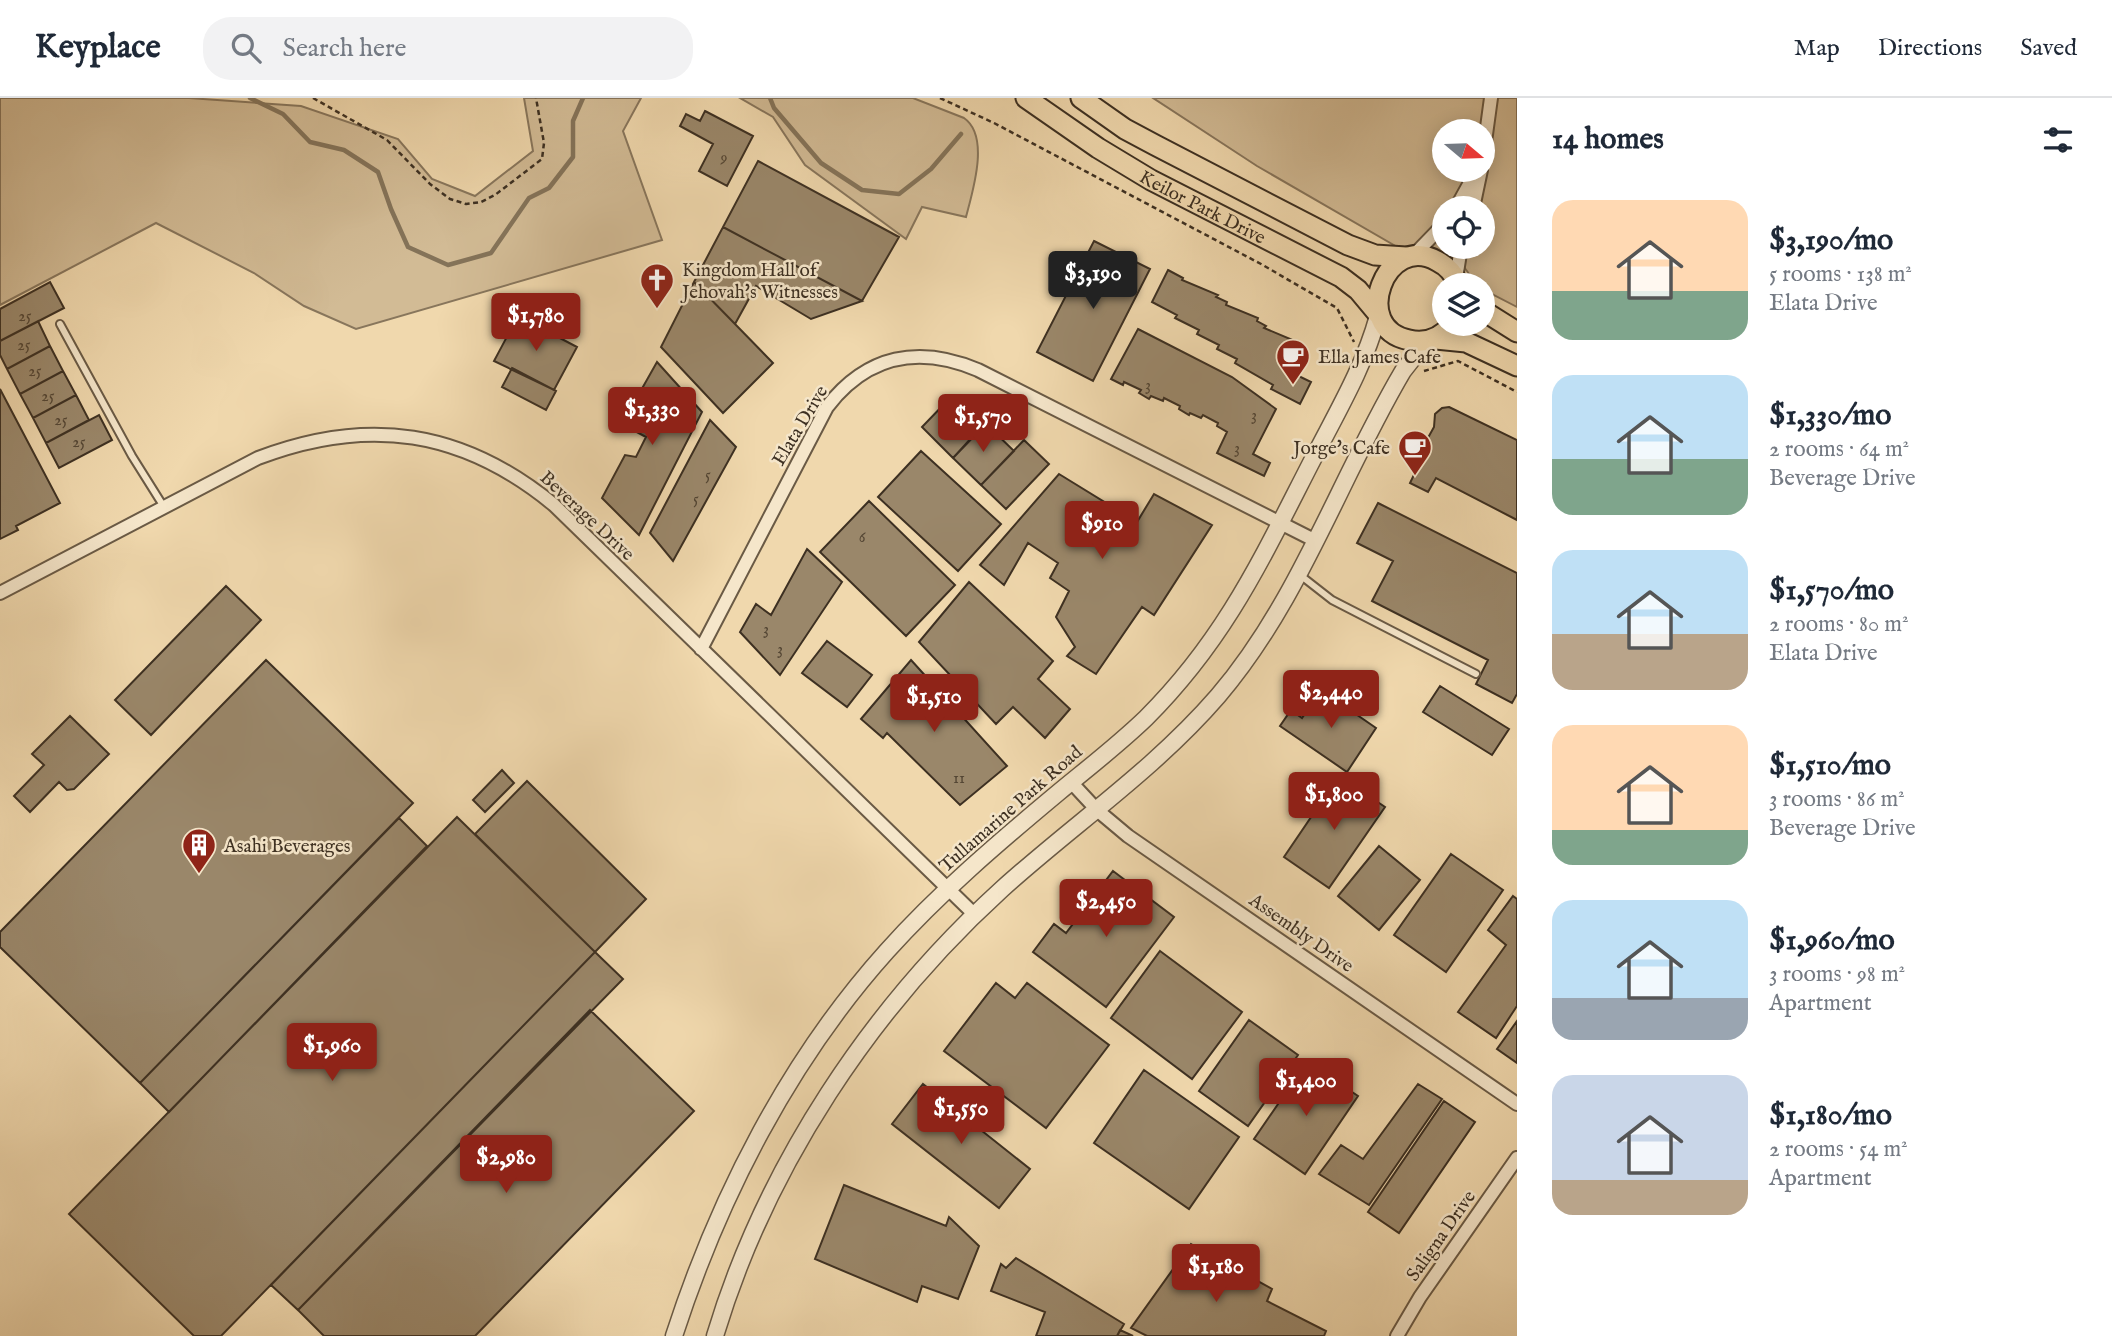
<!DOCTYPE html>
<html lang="en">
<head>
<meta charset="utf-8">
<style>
  :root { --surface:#fff; --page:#f2f2f3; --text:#1f2937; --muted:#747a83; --line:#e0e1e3; --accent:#8f2418 }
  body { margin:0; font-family:"IM FELL English",serif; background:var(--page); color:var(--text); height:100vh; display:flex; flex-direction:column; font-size:26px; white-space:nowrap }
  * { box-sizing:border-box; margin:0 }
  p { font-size:23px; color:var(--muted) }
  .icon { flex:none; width:38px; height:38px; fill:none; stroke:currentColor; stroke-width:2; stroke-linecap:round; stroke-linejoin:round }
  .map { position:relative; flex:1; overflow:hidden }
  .sheet { display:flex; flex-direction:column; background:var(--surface); width:595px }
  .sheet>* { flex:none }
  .needle { width:46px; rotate:109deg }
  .controls { position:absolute; left:1432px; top:21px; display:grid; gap:14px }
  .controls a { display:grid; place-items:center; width:63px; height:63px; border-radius:50%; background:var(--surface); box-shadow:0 4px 18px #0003; font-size:35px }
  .price { position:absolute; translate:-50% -60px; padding:0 16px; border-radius:7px; background:var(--accent); color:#fff; font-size:23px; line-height:46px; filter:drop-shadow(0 2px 4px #0008) }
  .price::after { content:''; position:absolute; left:50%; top:42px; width:21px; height:16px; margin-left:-10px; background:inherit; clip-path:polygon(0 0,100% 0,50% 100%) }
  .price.on { background:#222; color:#fff }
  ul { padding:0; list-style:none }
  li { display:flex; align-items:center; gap:21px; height:175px; padding:0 35px }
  li span { display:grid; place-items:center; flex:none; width:196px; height:140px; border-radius:21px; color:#555 }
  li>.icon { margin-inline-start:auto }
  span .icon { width:84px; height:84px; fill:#fffc; stroke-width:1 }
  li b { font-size:30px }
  h2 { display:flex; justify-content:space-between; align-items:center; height:84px; padding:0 35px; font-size:30px }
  header { display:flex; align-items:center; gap:42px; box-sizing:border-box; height:98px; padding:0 35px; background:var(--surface); border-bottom:2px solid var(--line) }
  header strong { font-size:33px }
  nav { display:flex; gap:38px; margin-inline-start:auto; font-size:24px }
  .search { width:490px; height:63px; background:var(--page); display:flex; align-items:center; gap:18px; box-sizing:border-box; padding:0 24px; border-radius:28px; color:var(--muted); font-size:26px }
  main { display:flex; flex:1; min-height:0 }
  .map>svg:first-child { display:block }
  .green { fill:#d2bb95; stroke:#88765c; stroke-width:2; fill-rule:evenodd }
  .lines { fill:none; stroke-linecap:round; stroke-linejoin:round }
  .stream { stroke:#847359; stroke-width:4.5 }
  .building { fill:#9a876a; stroke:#3d3022; stroke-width:2 }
  .service-casing { stroke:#6a5a45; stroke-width:10 }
  .minor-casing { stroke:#6a5a45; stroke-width:16 }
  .tertiary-casing { stroke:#6a5a45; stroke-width:19 }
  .primary-casing { stroke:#3d3022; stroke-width:23 }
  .path { stroke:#3d3022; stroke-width:2.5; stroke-dasharray:5 3.5; stroke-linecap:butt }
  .service { stroke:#f5e6ca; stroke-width:6 }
  .minor { stroke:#f5e6ca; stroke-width:12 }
  .tertiary { stroke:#f5e6ca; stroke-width:16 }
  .primary { stroke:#f0d8ad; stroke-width:19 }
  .labels { text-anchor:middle; stroke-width:5; stroke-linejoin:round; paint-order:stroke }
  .number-label { font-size:16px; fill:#544634 }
  .street-label { font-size:19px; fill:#3d3022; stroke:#f5e6ca }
  .poi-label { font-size:19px; fill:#3d3022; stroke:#f5e6ca; text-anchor:start }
</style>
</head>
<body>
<header>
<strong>Keyplace</strong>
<div class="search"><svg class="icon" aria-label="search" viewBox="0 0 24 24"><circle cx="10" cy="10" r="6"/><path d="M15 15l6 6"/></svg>Search here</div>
<nav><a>Map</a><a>Directions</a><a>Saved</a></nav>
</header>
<main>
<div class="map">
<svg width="1517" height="1238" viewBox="0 0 1517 1238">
  <rect width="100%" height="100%" fill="#f0d8ad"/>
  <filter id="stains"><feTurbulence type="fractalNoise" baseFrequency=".00286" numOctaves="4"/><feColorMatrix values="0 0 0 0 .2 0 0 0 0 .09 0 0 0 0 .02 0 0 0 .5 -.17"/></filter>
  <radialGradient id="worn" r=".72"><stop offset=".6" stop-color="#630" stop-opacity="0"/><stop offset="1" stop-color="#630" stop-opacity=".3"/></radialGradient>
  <path class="green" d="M0 0H189L301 8 398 41 432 81 475 98 533 53 524 0H641L623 33 662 142 356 231 304 208 254 175 156 125 0 207Z
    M740 0H913L964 20C990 38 973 92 966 119L922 109 906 141 805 67 773 19Z
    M1153 0H1517V209L1482 191V187H1475C1462 156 1431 144 1399 150L1257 68ZM1444 33H1482V72H1444ZM1444 110H1482V149H1444Z"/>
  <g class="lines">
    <path class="stream" d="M250 0 283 16 310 44 344 52 378 74 391 111 408 149 448 167 491 155 529 100 549 90 573 59V23L583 0
      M770 0 774 10 821 65 862 92 899 96 931 71 961 36"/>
  </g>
  <path class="building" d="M705 13 753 38 727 88 699 73 713 46 680 28 686 16 700 23Z
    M758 63 899 139 862 203 723 129Z
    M723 129 862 203 811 221 756 188 735 226 694 184Z
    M1094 143 1150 171 1093 283 1037 254Z
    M1168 172 1183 180 1182 182 1218 197 1216 199 1227 204 1226 207 1258 220 1257 223 1266 228 1264 230 1295 243 1282 270 1311 284 1300 306 1271 291 1273 287 1235 265 1237 261 1217 251 1219 247 1197 236 1199 232 1175 220 1177 217 1152 204Z
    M50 184 64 210 0 243V211Z
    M694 184 773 265 723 315 661 249Z
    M518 218 577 249 554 292 494 263Z
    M38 223 50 248 7 271 0 257V243Z
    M1138 231 1232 279 1276 311 1253 356 1270 365 1264 378 1217 355 1227 334 1217 328 1218 325 1203 317 1201 320 1190 315 1189 317 1179 311 1180 308 1164 300 1163 303 1151 298 1149 301 1139 295 1141 292 1124 284 1123 287 1111 281Z
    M50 248 63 273 20 296 7 271Z
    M657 264 702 314 639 437 602 400 625 357 636 359 646 339 622 326Z
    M512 270 556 293 546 312 502 289Z
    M63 273 76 297 33 320 20 296Z
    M0 291 60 405 16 428 18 432 0 441Z
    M76 297 89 322 46 345 33 320Z
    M950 300 981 331 953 360 922 329Z
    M1449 309 1517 342V422L1436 380 1428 394 1410 385 1423 358 1419 356 1434 329 1435 316 1442 310Z
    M99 317 112 342 59 370 46 345Z
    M710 322 736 349 673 463 650 435Z
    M985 325 1014 353 981 387 953 360Z
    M1024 342 1049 366 1006 411 981 387Z
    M921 353 1001 426 958 473 878 399Z
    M1059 376 1137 424 1154 396 1212 427 1154 517 1142 509 1096 576 1067 558 1075 549 1056 519 1069 493 1050 480 1058 465 1028 445 1004 487 980 467Z
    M869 403 955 487 906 538 820 454Z
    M1378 405 1517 475V596L1512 605 1476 586 1488 562 1372 503 1393 463 1357 445Z
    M807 451 842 484 780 577 740 534 756 506 771 517Z
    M969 484 1053 563 1038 581 1070 611 1045 640 1013 609 996 626 919 544Z
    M226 488 261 522 151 637 115 602Z
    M827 543 872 577 847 609 802 575Z
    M266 562 413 705 140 985 0 849V834Z
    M911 562 1007 668 960 707 887 635 883 640 861 621Z
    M1440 588 1509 631 1492 657 1423 614Z
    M1321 592 1376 630 1347 674 1280 628 1291 612 1302 620Z
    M70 618 109 656 74 691 67 692 59 684 30 714 14 698 44 667 32 656Z
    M502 672 514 685 485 714 473 702Z
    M1339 678 1385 709 1329 790 1284 759Z
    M527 683 646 801 595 854 475 736Z
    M457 719 595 854 221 1238H194L69 1116Z
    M399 720 427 748 169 1014 140 985Z
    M1379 748 1420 782 1379 832 1338 798Z
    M1451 756 1503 792 1446 874 1394 837Z
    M1113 773 1174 819 1106 909 1033 854 1054 826 1066 835Z
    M1513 798 1517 801V908L1496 940 1458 914 1506 847 1488 832Z
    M1160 853 1242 914 1192 981 1111 920Z
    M595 854 623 881 298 1212 271 1187Z
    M996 885 1015 900 1027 885 1109 947 1046 1030 944 953Z
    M590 912 694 1013 475 1238H324L298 1212Z
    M1249 922 1298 957 1248 1028 1199 993Z
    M1517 923V965L1497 951Z
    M1307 964 1358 998 1305 1076 1254 1041Z
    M1144 972 1239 1039 1189 1111 1094 1045Z
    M923 986 1030 1071 999 1110 892 1026Z
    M1418 986 1442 1001 1369 1107 1319 1076 1341 1047 1363 1061Z
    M1444 1003 1475 1024 1399 1135 1368 1114Z
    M844 1087 946 1128 949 1119 979 1148 958 1201 922 1188 917 1204 815 1161Z
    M1191 1146 1272 1191 1267 1203 1326 1233 1324 1238H1147L1131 1230Z
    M1016 1160 1124 1226 1117 1238H1036L1045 1214 991 1193 1001 1166 1006 1170Z
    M1120 1232 1133 1238H1117Z"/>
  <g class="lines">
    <g class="service-casing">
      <path id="service" d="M60 226 132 358 164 409
        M1300 477 1332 502 1476 576"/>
    </g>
    <g class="minor-casing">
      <path id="minor" d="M1482 66 1491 0
        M1456 110 1477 72
        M1473 110 1481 72
        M1413 158 1444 126
        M1456 181 1461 149
        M0 495 258 360C368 318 463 332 554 407L975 817
        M701 551 827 309C867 257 919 247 978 272L1316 443
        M1071 684 1097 712 1128 738 1517 1006
        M1397 1238 1420 1199 1517 1060"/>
    </g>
    <g class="tertiary-casing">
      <path id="tertiary" d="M674 1238C719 1099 789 962 887 853 939 795 999 744 1059 694 1088 670 1118 647 1146 620 1226 540 1262 460 1313 361 1337 314 1364 269 1378 218
        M715 1238C766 1068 871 910 1002 791 1074 726 1154 672 1218 598 1300 502 1339 381 1403 273L1414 259 1434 241"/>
    </g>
    <g class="primary-casing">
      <g id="primary">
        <path id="s1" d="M1026 0 1098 50 1151 82 1341 179 1358 192 1378 216"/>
        <path d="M1081 0 1125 31 1155 47 1348 147 1375 157 1406 159"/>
        <path d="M1482 212 1517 234"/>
        <path d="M1452 226C1441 240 1427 246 1409 242 1349 230 1386 134 1437 163 1447 168 1455 177 1458 187"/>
        <path d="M1436 241 1466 244 1517 268"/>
      </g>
    </g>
    <path class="path" d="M313 0 387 42 430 86 450 101 466 106 481 104 495 97 542 61 544 45 536 0
      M940 0 994 25 1261 166 1337 210 1354 244
      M1424 273 1458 263 1517 294"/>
    <use href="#service" class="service"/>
    <use href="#minor" class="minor"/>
    <use href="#tertiary" class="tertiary"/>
    <use href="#primary" class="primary"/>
  </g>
  <defs>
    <g id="church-pin" transform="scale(1.75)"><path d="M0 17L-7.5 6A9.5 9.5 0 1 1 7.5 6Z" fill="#8f2418" stroke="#f5e6ca"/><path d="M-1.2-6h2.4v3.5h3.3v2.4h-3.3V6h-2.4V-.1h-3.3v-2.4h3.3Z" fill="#fff"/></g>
    <g id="cafe-pin" transform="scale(1.75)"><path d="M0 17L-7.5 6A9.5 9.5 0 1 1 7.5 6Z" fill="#8f2418" stroke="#f5e6ca"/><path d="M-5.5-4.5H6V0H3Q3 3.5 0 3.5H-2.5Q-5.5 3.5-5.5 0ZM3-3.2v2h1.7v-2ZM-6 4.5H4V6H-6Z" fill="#fff"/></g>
    <g id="building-pin" transform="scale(1.75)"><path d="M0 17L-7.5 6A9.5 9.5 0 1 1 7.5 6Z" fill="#8f2418" stroke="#f5e6ca"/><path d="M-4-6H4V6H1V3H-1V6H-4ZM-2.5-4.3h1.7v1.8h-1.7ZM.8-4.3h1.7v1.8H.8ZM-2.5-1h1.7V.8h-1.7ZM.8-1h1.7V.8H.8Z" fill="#fff"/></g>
  </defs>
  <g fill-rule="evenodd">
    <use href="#church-pin" x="657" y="182"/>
    <use href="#cafe-pin" x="1293" y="258"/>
    <use href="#cafe-pin" x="1415" y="349"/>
    <use href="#building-pin" x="199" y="747"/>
  </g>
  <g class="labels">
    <g class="number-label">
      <text x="724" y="65">9</text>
      <text x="25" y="223">25</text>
      <text x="24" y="252">25</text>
      <text x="35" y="278">25</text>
      <text x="1148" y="292">3</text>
      <text x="48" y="303">25</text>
      <text x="1254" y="322">3</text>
      <text x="61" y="327">25</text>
      <text x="79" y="349">25</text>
      <text x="1237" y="355">3</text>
      <text x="708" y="382">5</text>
      <text x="696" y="406">5</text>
      <text x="862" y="444">6</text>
      <text x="766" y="536">3</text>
      <text x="780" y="556">3</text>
      <text x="959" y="685">11</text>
    </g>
    <g class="street-label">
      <text dy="7" stroke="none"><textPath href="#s1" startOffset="208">Keilor Park Drive</textPath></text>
      <text transform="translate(799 327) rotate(-59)" y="7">Elata Drive</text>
      <text transform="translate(588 417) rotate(43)" y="7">Beverage Drive</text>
      <text transform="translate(1010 710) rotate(-41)" y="7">Tullamarine Park Road</text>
      <text transform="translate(1302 834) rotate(35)" y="7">Assembly Drive</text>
      <text transform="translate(1440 1137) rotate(-55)" y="7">Saligna Drive</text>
    </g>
    <g class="poi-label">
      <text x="682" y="178">Kingdom Hall of<tspan x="682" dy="22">Jehovah's Witnesses</tspan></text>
      <text x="1318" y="265">Ella James Cafe</text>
      <text x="1390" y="356" text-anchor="end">Jorge's Cafe</text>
      <text x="224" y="754">Asahi Beverages</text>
    </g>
  </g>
  <rect width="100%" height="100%" filter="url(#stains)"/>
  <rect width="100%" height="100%" fill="url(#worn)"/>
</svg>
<div class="controls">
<a><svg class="needle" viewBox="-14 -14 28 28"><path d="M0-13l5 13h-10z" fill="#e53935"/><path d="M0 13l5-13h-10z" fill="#747a83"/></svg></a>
<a><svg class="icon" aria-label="locate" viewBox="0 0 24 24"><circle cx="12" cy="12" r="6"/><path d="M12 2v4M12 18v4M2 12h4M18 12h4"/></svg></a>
<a><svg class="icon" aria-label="layers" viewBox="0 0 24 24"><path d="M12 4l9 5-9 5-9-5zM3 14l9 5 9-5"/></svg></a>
</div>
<b class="price on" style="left:1093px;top:213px">$3,190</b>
<b class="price" style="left:536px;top:255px">$1,780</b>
<b class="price" style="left:652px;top:349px">$1,330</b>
<b class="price" style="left:983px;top:356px">$1,570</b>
<b class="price" style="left:1102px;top:463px">$910</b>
<b class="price" style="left:1331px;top:632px">$2,440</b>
<b class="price" style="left:934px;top:636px">$1,510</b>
<b class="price" style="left:1334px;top:734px">$1,800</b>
<b class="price" style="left:1106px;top:841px">$2,450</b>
<b class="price" style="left:332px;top:985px">$1,960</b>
<b class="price" style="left:1306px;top:1020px">$1,400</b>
<b class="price" style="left:961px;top:1048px">$1,550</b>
<b class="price" style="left:506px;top:1097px">$2,980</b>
<b class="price" style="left:1216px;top:1206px">$1,180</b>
</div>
<section class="sheet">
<h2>14 homes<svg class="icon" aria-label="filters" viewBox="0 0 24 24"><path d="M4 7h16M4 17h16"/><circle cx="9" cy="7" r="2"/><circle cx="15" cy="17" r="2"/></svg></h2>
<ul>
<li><span style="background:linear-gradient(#ffd9b3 65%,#7fa58c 0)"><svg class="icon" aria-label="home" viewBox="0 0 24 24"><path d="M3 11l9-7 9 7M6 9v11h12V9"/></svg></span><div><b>$3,190/mo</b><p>5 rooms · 138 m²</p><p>Elata Drive</p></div></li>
<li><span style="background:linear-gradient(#bfe0f5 60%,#7fa58c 0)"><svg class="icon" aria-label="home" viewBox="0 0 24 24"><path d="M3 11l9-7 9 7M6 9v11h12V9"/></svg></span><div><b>$1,330/mo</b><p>2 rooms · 64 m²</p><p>Beverage Drive</p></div></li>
<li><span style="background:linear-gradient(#bfe0f5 60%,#b9a48a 0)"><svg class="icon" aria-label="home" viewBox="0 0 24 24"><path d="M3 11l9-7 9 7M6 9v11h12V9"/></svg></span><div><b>$1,570/mo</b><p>2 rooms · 80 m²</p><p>Elata Drive</p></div></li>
<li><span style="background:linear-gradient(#ffd9b3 75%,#7fa58c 0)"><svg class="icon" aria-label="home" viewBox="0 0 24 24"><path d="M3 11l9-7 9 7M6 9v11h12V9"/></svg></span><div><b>$1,510/mo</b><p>3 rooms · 86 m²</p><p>Beverage Drive</p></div></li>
<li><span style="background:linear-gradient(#bfe0f5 70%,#9aa5b1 0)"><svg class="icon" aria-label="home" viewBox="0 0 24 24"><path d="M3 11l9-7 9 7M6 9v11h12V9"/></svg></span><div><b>$1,960/mo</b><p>3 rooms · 98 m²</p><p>Apartment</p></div></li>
<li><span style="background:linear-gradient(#c9d6e8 75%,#b9a48a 0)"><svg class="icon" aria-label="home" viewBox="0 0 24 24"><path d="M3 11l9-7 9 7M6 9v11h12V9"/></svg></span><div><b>$1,180/mo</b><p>2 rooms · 54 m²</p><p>Apartment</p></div></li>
</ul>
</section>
</main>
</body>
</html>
